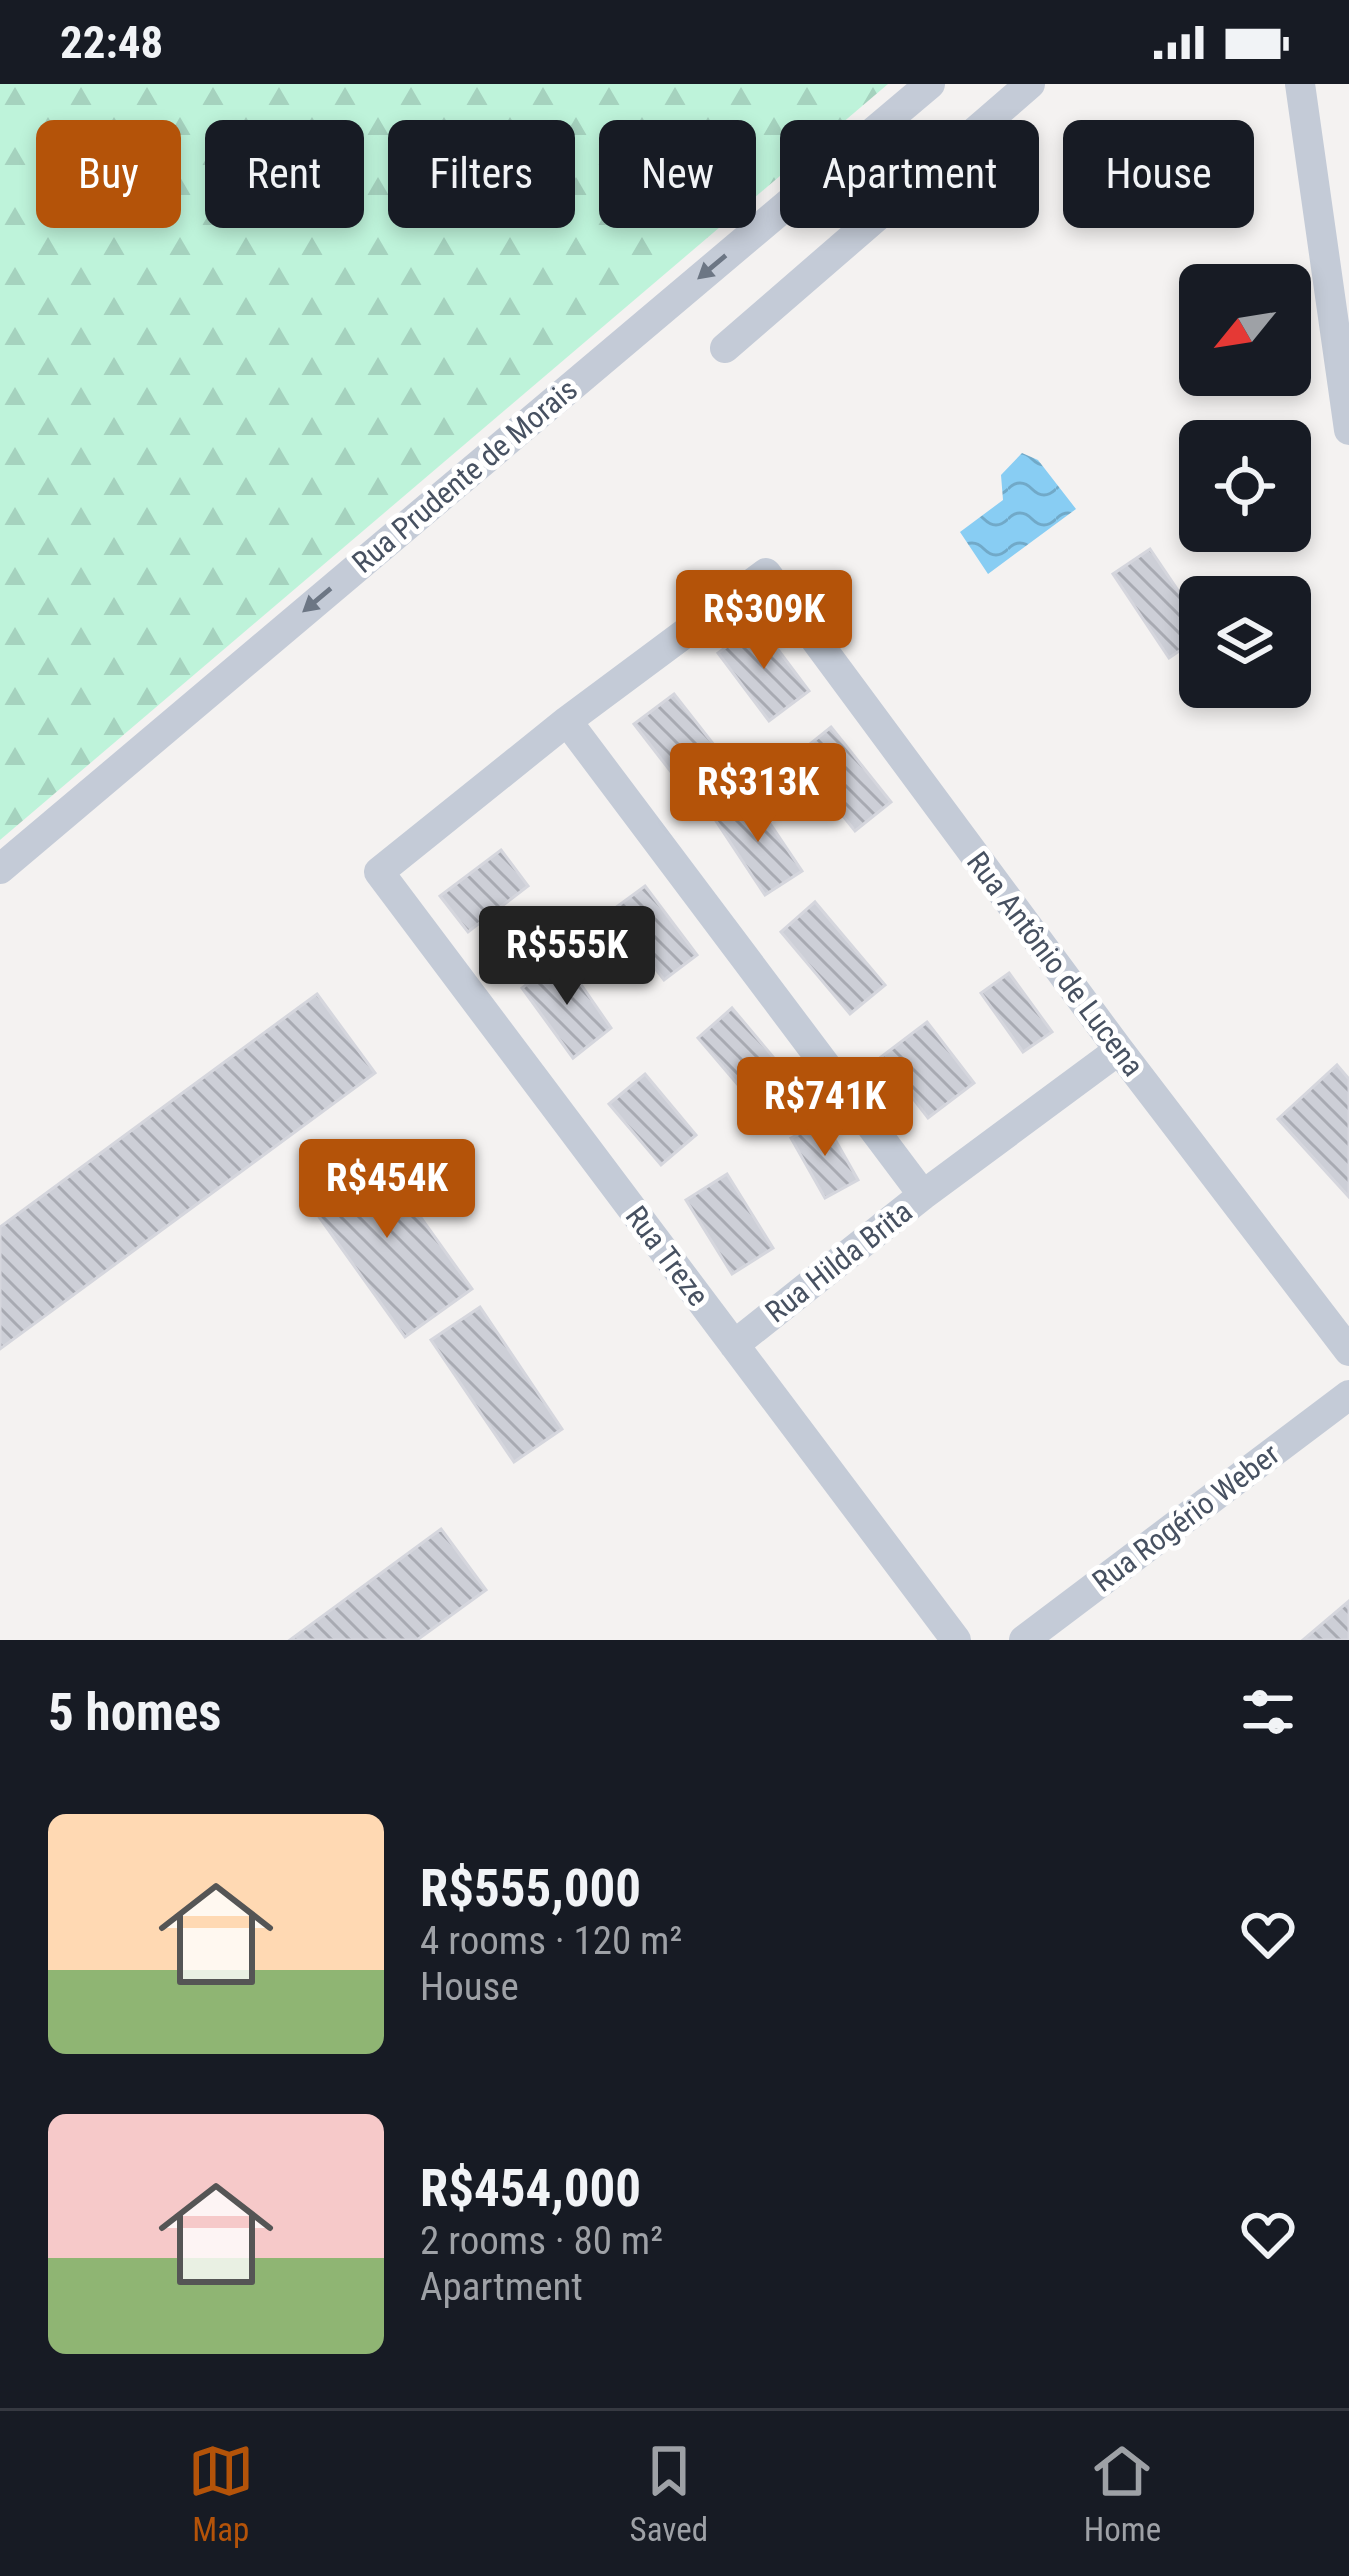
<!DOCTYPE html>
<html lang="en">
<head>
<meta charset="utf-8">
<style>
  :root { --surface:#171b24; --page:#242831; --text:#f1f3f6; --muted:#9ea1a6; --line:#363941; --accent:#b45309 }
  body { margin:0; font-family:"Roboto Condensed",sans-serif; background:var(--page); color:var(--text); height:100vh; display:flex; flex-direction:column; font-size:45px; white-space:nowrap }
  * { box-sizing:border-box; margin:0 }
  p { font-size:39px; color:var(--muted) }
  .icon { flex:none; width:66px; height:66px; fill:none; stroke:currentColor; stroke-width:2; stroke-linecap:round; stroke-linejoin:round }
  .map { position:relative; height:1556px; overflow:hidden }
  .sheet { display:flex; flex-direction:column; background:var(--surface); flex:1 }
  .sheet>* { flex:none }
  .top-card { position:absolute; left:36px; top:36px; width:1278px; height:108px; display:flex; gap:24px }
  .needle { width:78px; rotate:240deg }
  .buttons { position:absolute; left:1179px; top:180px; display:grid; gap:24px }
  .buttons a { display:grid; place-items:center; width:132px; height:132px; border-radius:18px; background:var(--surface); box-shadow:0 6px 18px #0003; font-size:60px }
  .price { position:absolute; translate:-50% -102px; padding:0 27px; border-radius:12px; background:var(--accent); color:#fff; font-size:39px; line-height:78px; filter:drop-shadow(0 3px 6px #0008) }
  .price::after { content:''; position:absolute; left:50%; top:72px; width:36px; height:27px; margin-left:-18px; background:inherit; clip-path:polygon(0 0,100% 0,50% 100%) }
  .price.on { background:#222; color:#fff }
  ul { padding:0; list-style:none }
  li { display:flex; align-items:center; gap:36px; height:300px; padding:0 48px }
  li span { display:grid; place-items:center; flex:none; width:336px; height:240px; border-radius:18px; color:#555 }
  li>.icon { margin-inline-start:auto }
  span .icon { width:144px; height:144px; fill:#fffc; stroke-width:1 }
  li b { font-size:51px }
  h2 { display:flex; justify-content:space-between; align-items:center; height:144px; padding:0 48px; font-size:51px }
  .chip { padding:0 42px; border-radius:18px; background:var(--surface); box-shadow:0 6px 18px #0003; font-size:42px; line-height:108px }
  .chip.on { background:var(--accent); color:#fff }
  .status { display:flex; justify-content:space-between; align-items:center; height:84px; padding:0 60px; background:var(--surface); direction:ltr }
  .status svg { height:33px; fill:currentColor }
  .dock { display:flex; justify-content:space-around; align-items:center; height:168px; border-top:3px solid var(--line); background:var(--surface); font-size:33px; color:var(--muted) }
  .dock a { display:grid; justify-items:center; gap:6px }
  .dock .on { color:var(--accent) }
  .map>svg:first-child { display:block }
  .forest { fill:url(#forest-firs) }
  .water { fill:url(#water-waves) }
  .building { fill:url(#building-back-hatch); stroke:#d5d6dd; stroke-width:3 }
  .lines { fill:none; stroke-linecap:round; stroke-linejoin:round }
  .minor { stroke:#c4cbd7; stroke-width:30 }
  .oneway { fill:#6c7684 }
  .labels { text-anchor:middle; stroke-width:10; stroke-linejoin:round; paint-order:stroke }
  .street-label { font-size:30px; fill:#475161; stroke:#fff }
</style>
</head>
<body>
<div class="status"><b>22:48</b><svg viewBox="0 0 49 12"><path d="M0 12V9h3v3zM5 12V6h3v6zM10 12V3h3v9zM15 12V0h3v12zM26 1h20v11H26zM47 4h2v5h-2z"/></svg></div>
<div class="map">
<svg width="1349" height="1556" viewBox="0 0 1349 1556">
  <defs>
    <pattern id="forest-firs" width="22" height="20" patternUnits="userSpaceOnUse" patternTransform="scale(3)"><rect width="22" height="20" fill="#bef3da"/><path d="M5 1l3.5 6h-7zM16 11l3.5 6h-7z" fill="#a5d2be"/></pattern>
    <pattern id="water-waves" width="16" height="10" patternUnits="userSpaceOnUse" patternTransform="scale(3)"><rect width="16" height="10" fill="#88cdf3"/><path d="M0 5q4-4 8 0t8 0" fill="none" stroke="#71a9c8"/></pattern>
    <pattern id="building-back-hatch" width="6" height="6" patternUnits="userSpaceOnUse" patternTransform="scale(3)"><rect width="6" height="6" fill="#cdcfd7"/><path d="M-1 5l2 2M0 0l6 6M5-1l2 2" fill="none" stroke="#a8aab2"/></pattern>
  </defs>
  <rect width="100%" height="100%" fill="#f4f2f1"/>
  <path class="forest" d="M0 0H888L0 756Z"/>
  <path class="water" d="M1022 369 1038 376 1076 425 988 490 960 448 1003 416 1001 391Z"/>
  <path class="building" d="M1150 465 1200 539V553L1169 574 1113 490Z
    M758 539 809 607 769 637 718 569Z
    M674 610 725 675 685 706 634 640Z
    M831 643 891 718 855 747 795 672Z
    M750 710 802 787 765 811 714 734Z
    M501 766 528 802 468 848 440 812Z
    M645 802 697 871 664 896 611 827Z
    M815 818 885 901 850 930 781 848Z
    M562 873 611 944 573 974 522 904Z
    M1009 889 1052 948 1023 968 981 909Z
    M317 910 375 989 0 1265V1143Z
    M732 924 784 986 750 1015 698 954Z
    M927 938 974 999 928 1034 881 973Z
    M1337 981 1349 995V1113L1278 1035Z
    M645 990 696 1051 661 1081 609 1020Z
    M824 1036 858 1096 825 1114 791 1054Z
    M369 1061 472 1205 405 1253 302 1109Z
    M727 1090 773 1164 732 1190 686 1116Z
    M480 1223 562 1345 514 1378 431 1256Z
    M441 1445 486 1506 417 1556H290Z
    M1349 1517V1556H1303Z"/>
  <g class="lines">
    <path class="minor" d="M1300 0 1349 346
      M725 264 1030 0
      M567 637 923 1111
      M0 785 930 0
      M734 1261 923 1111 1119 966
      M956 1556 379 788 567 637 766 489 1119 966 1349 1267
      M1024 1556 1349 1311"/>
  </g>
  <defs><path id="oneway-solid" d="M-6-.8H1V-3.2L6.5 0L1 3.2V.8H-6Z" transform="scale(3)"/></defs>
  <g class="oneway">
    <use href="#oneway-solid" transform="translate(712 183) rotate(140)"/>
    <use href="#oneway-solid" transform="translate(317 516) rotate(140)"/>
  </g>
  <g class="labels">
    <g class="street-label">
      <text transform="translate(465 392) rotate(-40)" y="10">Rua Prudente de Morais</text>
      <text transform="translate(1055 880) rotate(53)" y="10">Rua Antônio de Lucena</text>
      <text transform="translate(667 1172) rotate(53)" y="10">Rua Treze</text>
      <text transform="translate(839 1178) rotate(-38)" y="10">Rua Hilda Brita</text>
      <text transform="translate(1186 1434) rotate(-37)" y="10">Rua Rogério Weber</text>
    </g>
  </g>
</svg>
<div class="buttons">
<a><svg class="needle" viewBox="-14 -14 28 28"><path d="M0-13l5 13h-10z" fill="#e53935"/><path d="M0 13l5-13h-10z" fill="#9ea1a6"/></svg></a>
<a><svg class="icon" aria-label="locate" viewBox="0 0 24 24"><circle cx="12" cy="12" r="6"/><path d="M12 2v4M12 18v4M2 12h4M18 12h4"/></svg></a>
<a><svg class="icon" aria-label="layers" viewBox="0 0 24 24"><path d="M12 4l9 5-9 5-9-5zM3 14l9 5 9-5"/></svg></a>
</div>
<b class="price" style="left:764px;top:588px">R$309K</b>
<b class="price" style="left:758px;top:761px">R$313K</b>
<b class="price on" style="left:567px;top:924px">R$555K</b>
<b class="price" style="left:825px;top:1075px">R$741K</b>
<b class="price" style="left:387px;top:1157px">R$454K</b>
<div class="top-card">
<a class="chip on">Buy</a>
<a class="chip">Rent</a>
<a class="chip">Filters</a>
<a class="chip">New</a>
<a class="chip">Apartment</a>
<a class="chip">House</a>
</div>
</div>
<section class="sheet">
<h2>5 homes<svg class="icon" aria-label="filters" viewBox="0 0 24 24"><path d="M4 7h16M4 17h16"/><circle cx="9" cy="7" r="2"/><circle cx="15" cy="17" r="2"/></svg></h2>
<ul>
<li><span style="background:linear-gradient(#ffd9b3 65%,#8fb573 0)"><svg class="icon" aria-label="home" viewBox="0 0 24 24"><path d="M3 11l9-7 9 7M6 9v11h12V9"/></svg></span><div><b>R$555,000</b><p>4 rooms · 120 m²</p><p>House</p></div><svg class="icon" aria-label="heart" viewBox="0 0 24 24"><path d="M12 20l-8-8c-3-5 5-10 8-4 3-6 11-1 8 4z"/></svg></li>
<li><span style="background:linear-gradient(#f6c9c9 60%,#8fb573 0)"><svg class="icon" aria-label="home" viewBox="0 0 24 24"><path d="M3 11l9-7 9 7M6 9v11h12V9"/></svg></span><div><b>R$454,000</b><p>2 rooms · 80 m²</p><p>Apartment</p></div><svg class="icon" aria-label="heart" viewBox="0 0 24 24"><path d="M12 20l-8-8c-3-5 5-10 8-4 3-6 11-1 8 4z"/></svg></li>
</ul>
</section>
<nav class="dock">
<a class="on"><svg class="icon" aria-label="map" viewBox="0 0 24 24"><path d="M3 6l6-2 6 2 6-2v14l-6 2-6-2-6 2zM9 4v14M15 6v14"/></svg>Map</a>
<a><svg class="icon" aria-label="saved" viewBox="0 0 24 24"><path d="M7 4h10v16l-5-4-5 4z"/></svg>Saved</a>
<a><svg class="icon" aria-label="home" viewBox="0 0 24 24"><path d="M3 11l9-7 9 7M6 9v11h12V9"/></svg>Home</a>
</nav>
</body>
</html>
